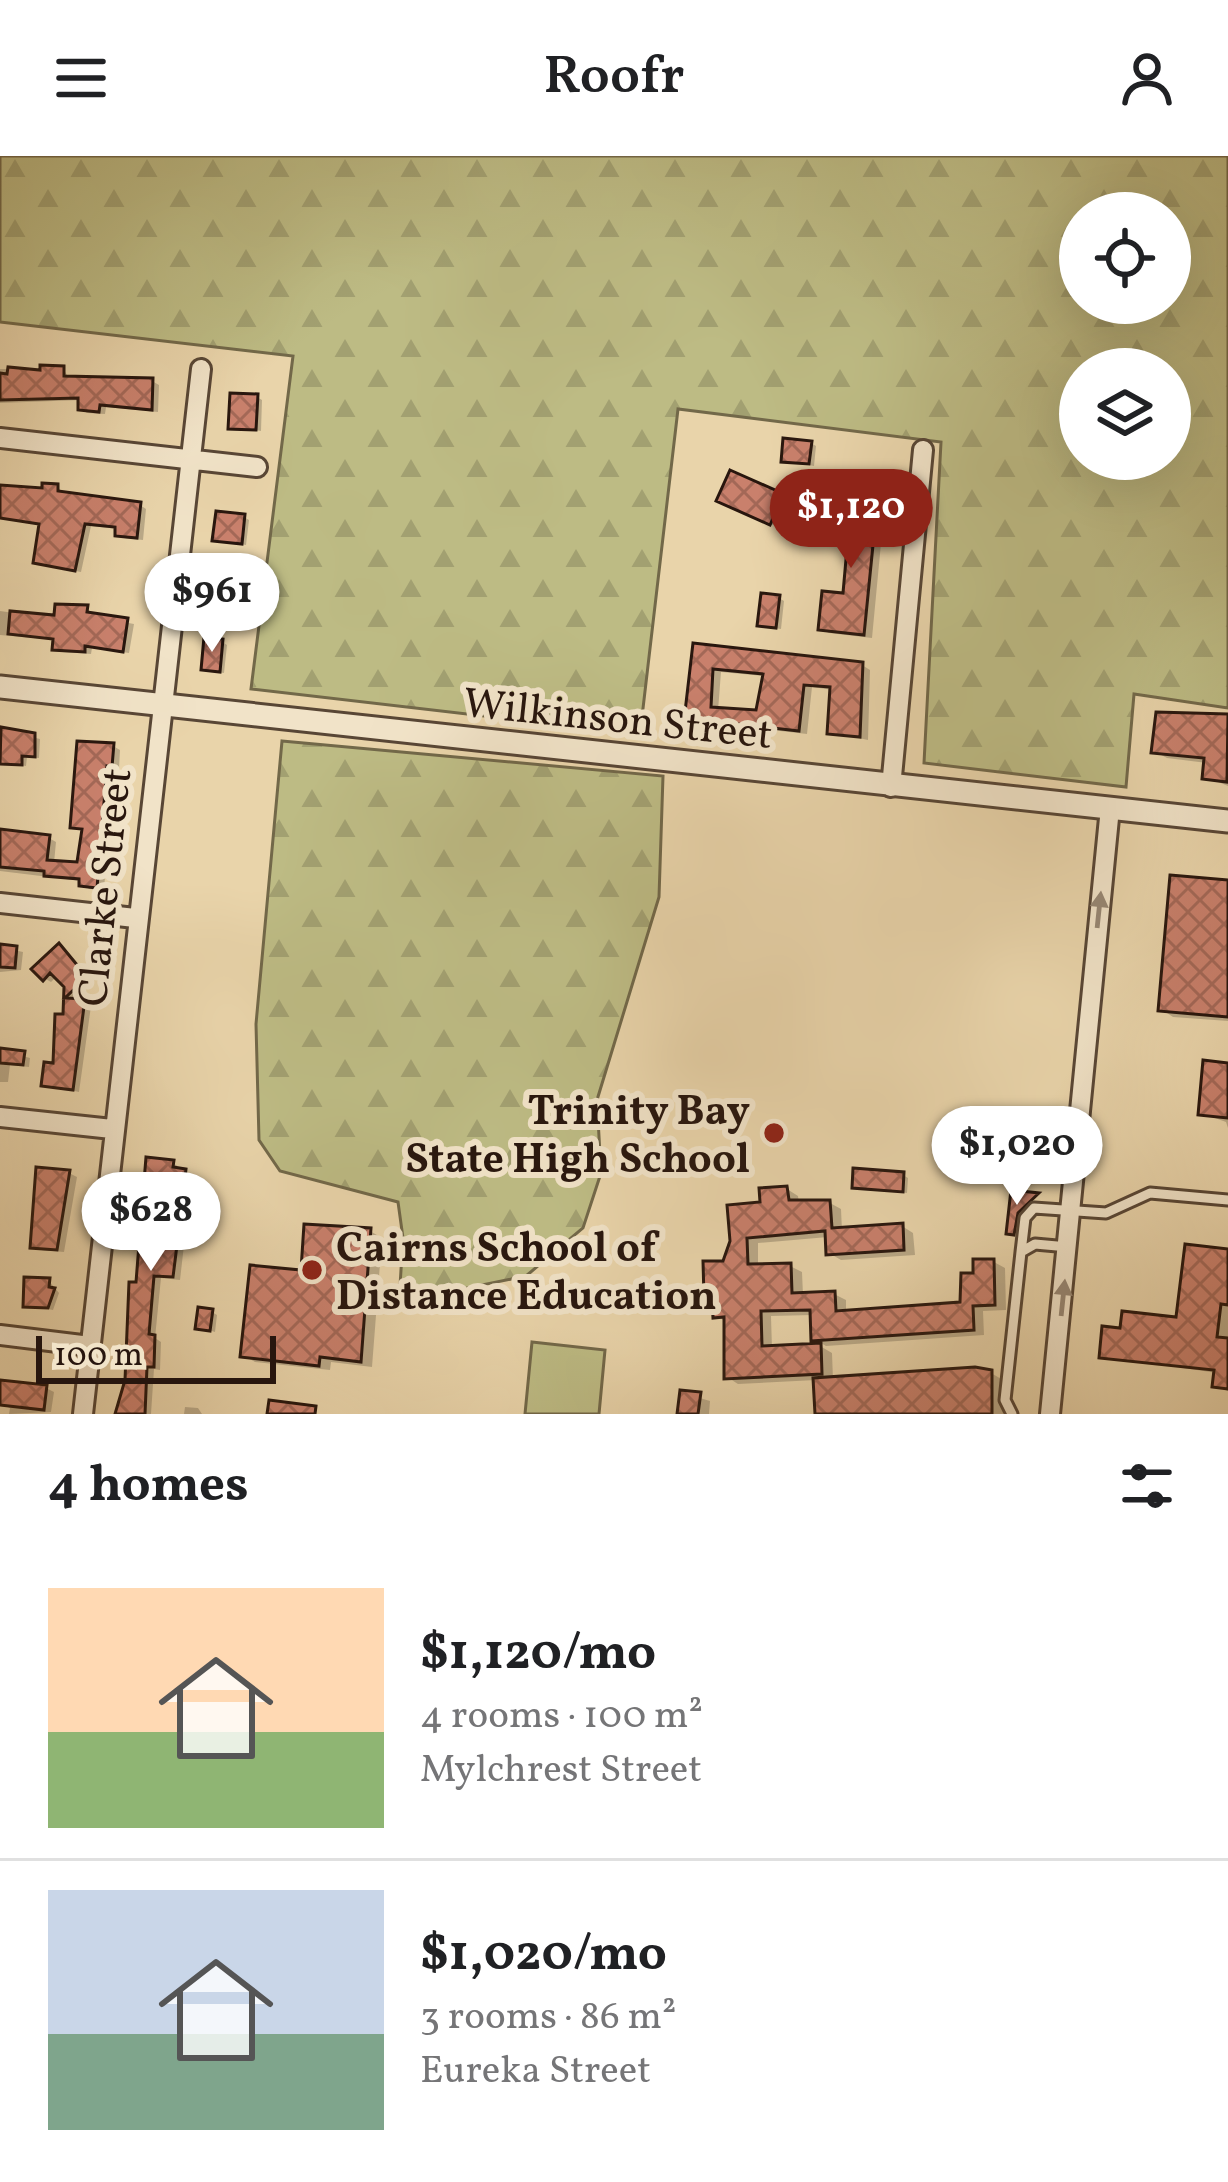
<!DOCTYPE html>
<html lang="en">
<head>
<meta charset="utf-8">
<style>
  :root { --surface:#fff; --page:#f2f2f2; --text:#202124; --muted:#757577; --line:#e0e0e0; --accent:#8f2418 }
  body { margin:0; font-family:Vollkorn,serif; background:var(--page); color:var(--text); height:100vh; display:flex; flex-direction:column; font-size:45px; white-space:nowrap }
  * { box-sizing:border-box; margin:0 }
  p { font-size:39px; color:var(--muted) }
  .icon { flex:none; width:66px; height:66px; fill:none; stroke:currentColor; stroke-width:2; stroke-linecap:round; stroke-linejoin:round }
  .map { position:relative; height:1258px; overflow:hidden }
  .panel { display:flex; flex-direction:column; background:var(--surface); flex:1 }
  .panel>* { flex:none }
  .buttons { position:absolute; left:1059px; top:36px; display:grid; gap:24px }
  .buttons a { display:grid; place-items:center; width:132px; height:132px; border-radius:50%; background:var(--surface); box-shadow:0 12px 48px #0002; font-size:60px }
  .scale { position:absolute; left:36px; bottom:30px; width:240px; box-sizing:border-box; padding-left:12px; border:6px solid #28160e; border-top:0; font-size:33px; line-height:42px; white-space:nowrap; color:#28160e; -webkit-text-stroke:9px #f1e3c8; paint-order:stroke }
  .price { position:absolute; translate:-50% -102px; padding:0 27px; border-radius:42px; background:#fff; color:#222; font-size:39px; line-height:78px; filter:drop-shadow(0 3px 6px #0008) }
  .price::after { content:''; position:absolute; left:50%; top:72px; width:36px; height:27px; margin-left:-18px; background:inherit; clip-path:polygon(0 0,100% 0,50% 100%) }
  .price.active { background:var(--accent); color:#fff }
  ul { padding:0; list-style:none }
  li { display:flex; align-items:center; gap:36px; height:300px; padding:0 48px }
  li+li { border-top:3px solid var(--line) }
  li span { display:grid; place-items:center; flex:none; width:336px; height:240px; border-radius:0px; color:#555 }
  li>.icon { margin-inline-start:auto }
  span .icon { width:144px; height:144px; fill:#fffc; stroke-width:1 }
  li b { font-size:51px }
  h2 { display:flex; justify-content:space-between; align-items:center; height:144px; padding:0 48px; font-size:51px }
  header { display:flex; justify-content:space-between; align-items:center; height:156px; padding:0 48px; background:var(--surface); font-size:54px; font-weight:600 }
  .map>svg:first-child { display:block }
  .green { fill:#bdbb84; stroke:#726849; stroke-width:3 }
  .forest { fill:url(#forest-firs); stroke:#726849; stroke-width:3; fill-rule:evenodd }
  .shadow { fill:#0003; fill-rule:evenodd }
  .building { fill:url(#building-cross-hatch); stroke:#28160e; stroke-width:3; fill-rule:evenodd }
  .lines { fill:none; stroke-linecap:round; stroke-linejoin:round }
  .service-casing { stroke:#584635; stroke-width:15 }
  .minor-casing { stroke:#584635; stroke-width:24 }
  .tertiary-casing { stroke:#584635; stroke-width:27 }
  .service { stroke:#f1e3c8; stroke-width:9 }
  .minor { stroke:#f1e3c8; stroke-width:18 }
  .tertiary { stroke:#f1e3c8; stroke-width:21 }
  .oneway { fill:#978774 }
  .poi-dot { fill:#8f2418; stroke:#f1e3c8; stroke-width:4.5 }
  .labels { text-anchor:middle; stroke-width:12; stroke-linejoin:round; paint-order:stroke }
  .street-label { font-size:42px; fill:#28160e; stroke:#f1e3c8 }
  .poi-label { font-size:42px; font-weight:bold; fill:#28160e; stroke:#f1e3c8; text-anchor:end }
</style>
</head>
<body>
<header><svg class="icon" aria-label="menu" viewBox="0 0 24 24"><path d="M4 6h16M4 12h16M4 18h16"/></svg>Roofr<svg class="icon" aria-label="person" viewBox="0 0 24 24"><circle cx="12" cy="8" r="4"/><path d="M4 21q1-7 8-7t8 7"/></svg></header>
<div class="map">
<svg width="1228" height="1258" viewBox="0 0 1228 1258">
  <defs>
    <pattern id="forest-firs" width="22" height="20" patternUnits="userSpaceOnUse" patternTransform="scale(3)"><rect width="22" height="20" fill="#bdbb84"/><path d="M5 1l3.5 6h-7zM16 11l3.5 6h-7z" fill="#a2a071"/></pattern>
    <pattern id="building-cross-hatch" width="8" height="8" patternUnits="userSpaceOnUse" patternTransform="scale(3)"><rect width="8" height="8" fill="#c9806c"/><path d="M0 0l8 8M0 8l8-8" fill="none" stroke="#a36857"/></pattern>
  </defs>
  <rect width="100%" height="100%" fill="#e9d4aa"/>
  <filter id="stains"><feTurbulence type="fractalNoise" baseFrequency=".00167" numOctaves="4"/><feColorMatrix values="0 0 0 0 .2 0 0 0 0 .09 0 0 0 0 .02 0 0 0 .5 -.17"/></filter>
  <radialGradient id="worn" r=".72"><stop offset=".6" stop-color="#630" stop-opacity="0"/><stop offset="1" stop-color="#630" stop-opacity=".3"/></radialGradient>
  <path class="green" d="M532 1186 605 1194 599 1258H525Z"/>
  <path class="forest" d="M0 0H1228V552L1134 538 1126 631 924 607 941 286 678 253 640 578 251 533 293 200 0 166ZM1080 57H1170V147H1080ZM1080 213H1170V303H1080Z
    M282 585 663 620 659 741 597 944 601 1017 583 1072 526 1120 399 1146 403 1082 398 1046 280 1015 259 984 256 868Z"/>
  <path class="shadow" d="M0 213H63L70 223 152 225 159 229 158 256 106 251 105 258 87 257 81 253V244L0 247Z
    M257 241 262 244 261 275 231 271Z
    M811 287 816 290 814 310 784 304Z
    M0 331 44 335 58 331 63 338 140 349 146 353 143 384 124 382 118 373 91 370 81 416 42 409V369L0 363Z
    M782 341 791 346 780 372 729 349Z
    M876 352 884 356 872 482 829 477 821 473 846 440 851 383 835 378Z
    M244 361 249 364 246 389 215 383Z
    M779 442 784 445 781 473 766 471 761 468Z
    M87 452 93 460 134 468 129 497 92 492 91 498 62 496 56 484 0 479V455L57 463Z
    M222 486 227 489 224 517 209 515 204 512Z
    M696 490 862 509 870 514 868 584 830 576 833 534 812 531 807 578 745 571V580L695 576 686 571ZM721 516 765 520 759 557 718 555Z
    M1158 559 1228 564V630L1206 621 1207 607 1167 602 1154 595Z
    M0 573 40 583 39 602 27 601 26 610 3 606Z
    M113 590 120 594 119 613H113L104 734 89 733 82 725 0 715V675L49 682 56 686 54 707 79 710 85 675 73 671Z
    M1228 727V865L1173 861 1161 853Z
    M59 790 92 826 71 845 91 850 79 936 44 928 56 910 66 861 67 830 57 820 51 826 44 822Z
    M0 791 23 796 21 814 0 816Z
    M0 894 30 902 29 911 10 909 8 926H0Z
    M1228 910V972L1226 966 1201 957Z
    M173 1007 192 1020 180 1124 161 1122 155 1182 161 1186 160 1214 154 1213 151 1258H118L139 1130Z
    M69 1017 77 1021 64 1096 41 1094 34 1090Z
    M903 1019 908 1022 907 1037 855 1030Z
    M787 1033 798 1040 799 1047H830L841 1053 842 1075 902 1070 913 1077 915 1099 841 1104 829 1097 828 1081 758 1087V1111L790 1110 802 1116 803 1139 834 1138 846 1144V1157L963 1148 976 1120 994 1106 1005 1112 1006 1154 983 1155 984 1179 826 1190 814 1183 813 1159 771 1160 772 1193 820 1190 832 1197 833 1224 991 1217 1003 1224V1258H818L816 1224 738 1228 727 1221V1166L716 1160V1146L707 1141 763 1049Z
    M370 1075 382 1082 372 1211 331 1206 330 1214 255 1206 243 1199 303 1118Z
    M1228 1096V1235L1216 1229 1217 1217 1102 1200 1123 1175 1179 1164Z
    M49 1125 59 1137 53 1154 26 1149Z
    M212 1156 217 1159 215 1176 199 1171Z
    M46 1232 54 1236 51 1256 9 1258 10 1252 0 1247Z
    M683 1237 710 1245 709 1258H680Z
    M185 1251 198 1252 202 1258H184Z"/>
  <path class="building" d="M40 209 64 210V220L153 222 152 254 100 249 99 256 78 254V242L0 244V217L7 218 8 211 40 214Z
    M230 237 258 238 256 274 228 273Z
    M783 282 812 285 809 308 781 306Z
    M730 314 784 338 770 369 716 345Z
    M42 327 58 328V335L141 346 137 382 115 380V371L85 368 75 415 33 407 39 368 0 362V329L42 332Z
    M847 345 877 349 864 479 818 474 822 435 843 437 848 381 832 379 836 350 846 351Z
    M216 355 245 358 242 388 212 385Z
    M761 437 780 439 776 472 757 470Z
    M55 448 88 449 87 456 128 462 123 496 85 490V496L52 494 53 483 8 478 10 455 54 459Z
    M204 481 223 483 220 516 201 514Z
    M693 487 863 506 860 581 827 578 830 531 804 529 799 575 737 568V577L683 573ZM713 513 763 518 756 554 711 551Z
    M1156 556 1228 558 1227 626 1202 623 1204 602 1151 597Z
    M1 571 35 577V601L22 600V609L0 608Z
    M77 585 114 587 112 611 107 610 97 732 79 730V723L44 720V715L0 711V673L50 679 47 704 77 706 82 673 70 672Z
    M1170 719 1228 724V861L1158 855Z
    M59 787 87 821 65 842 85 843 73 934 41 930 44 906 53 907 55 858H63L64 831 50 817 43 825 31 813Z
    M0 788 17 790 15 812 0 811Z
    M0 892 25 895 23 909 0 907Z
    M1203 904 1228 907V962L1198 959Z
    M146 1001 174 1004 173 1011 186 1013 178 1081 173 1121 154 1120 149 1178 155 1179 154 1211H147L145 1258H115L125 1224 129 1126H136Z
    M36 1011 70 1014 57 1094 30 1092Z
    M853 1012 904 1016 903 1036 852 1032Z
    M787 1030 789 1044H830L832 1072 903 1067 904 1094 826 1099 825 1075 747 1082 748 1108 791 1107 792 1137 835 1135 836 1155 960 1146 961 1117H973V1103H994L995 1149 973 1150 974 1174 811 1185 810 1154 761 1155 762 1190 821 1187 822 1218 724 1223V1161L713 1162 712 1142H704L703 1105H723L730 1085 727 1049 760 1046 759 1032Z
    M1011 1034 1039 1037 1018 1057 1014 1079 1006 1078Z
    M304 1068 371 1072 361 1206 320 1201 319 1210 240 1201 250 1109 301 1114Z
    M1185 1088 1228 1093V1149L1221 1148 1217 1181 1228 1182V1233L1212 1231 1214 1214 1099 1202 1102 1170 1120 1172 1122 1155 1176 1161Z
    M24 1121 50 1122 49 1131 55 1132 48 1152 23 1151Z
    M198 1151 213 1153 210 1175 195 1173Z
    M975 1211 992 1214V1258H815L813 1222Z
    M0 1224 47 1229 44 1254 0 1249Z
    M680 1234 701 1236 698 1258H677Z
    M269 1244 316 1250 315 1258H267Z"/>
  <g class="lines">
    <g class="service-casing">
      <path id="service" d="M1021 1096 1025 1062 1034 1052 1106 1057 1150 1037 1228 1044
        M1012 1258 1005 1244 1021 1096 1035 1088 1068 1091"/>
    </g>
    <g class="minor-casing">
      <path id="minor" d="M0 282 257 311
        M891 631 923 294
        M0 747 135 762
        M0 961 112 973
        M0 1179 90 1190
        M83 1258 201 213
        M1050 1258 1110 652"/>
    </g>
    <g class="tertiary-casing">
      <path id="tertiary" d="M0 531 1228 665"/>
    </g>
    <use href="#service" class="service"/>
    <use href="#minor" class="minor"/>
    <use href="#tertiary" class="tertiary"/>
  </g>
  <defs><path id="oneway-solid" d="M-6-.8H1V-3.2L6.5 0L1 3.2V.8H-6Z" transform="scale(3)"/></defs>
  <g class="oneway">
    <use href="#oneway-solid" transform="translate(1099 754) rotate(-84)"/>
    <use href="#oneway-solid" transform="translate(1063 1142) rotate(-84)"/>
  </g>
  <g class="poi-dot">
    <circle cx="774" cy="977" r="12"/>
    <circle cx="312" cy="1114" r="12"/>
  </g>
  <g class="labels">
    <g class="street-label">
      <text transform="translate(618 561) rotate(6)" y="15">Wilkinson Street</text>
      <text transform="translate(103 731) rotate(-84)" y="15">Clarke Street</text>
    </g>
    <g class="poi-label">
      <text x="750" y="968">Trinity Bay<tspan x="750" dy="48">State High School</tspan></text>
      <text x="336" y="1105" text-anchor="start">Cairns School of<tspan x="336" dy="48">Distance Education</tspan></text>
    </g>
  </g>
  <rect width="100%" height="100%" filter="url(#stains)"/>
  <rect width="100%" height="100%" fill="url(#worn)"/>
</svg>
<div class="buttons">
<a><svg class="icon" aria-label="locate" viewBox="0 0 24 24"><circle cx="12" cy="12" r="6"/><path d="M12 2v4M12 18v4M2 12h4M18 12h4"/></svg></a>
<a><svg class="icon" aria-label="layers" viewBox="0 0 24 24"><path d="M12 4l9 5-9 5-9-5zM3 14l9 5 9-5"/></svg></a>
</div>
<div class="scale">100 m</div>
<b class="price active" style="left:851px;top:415px">$1,120</b>
<b class="price" style="left:212px;top:499px">$961</b>
<b class="price" style="left:1017px;top:1052px">$1,020</b>
<b class="price" style="left:151px;top:1118px">$628</b>
</div>
<section class="panel">
<h2>4 homes<svg class="icon" aria-label="filters" viewBox="0 0 24 24"><path d="M4 7h16M4 17h16"/><circle cx="9" cy="7" r="2"/><circle cx="15" cy="17" r="2"/></svg></h2>
<ul>
<li><span style="background:linear-gradient(#ffd9b3 60%,#8fb573 0)"><svg class="icon" aria-label="home" viewBox="0 0 24 24"><path d="M3 11l9-7 9 7M6 9v11h12V9"/></svg></span><div><b>$1,120/mo</b><p>4 rooms · 100 m²</p><p>Mylchrest Street</p></div></li>
<li><span style="background:linear-gradient(#c9d6e8 60%,#7fa58c 0)"><svg class="icon" aria-label="home" viewBox="0 0 24 24"><path d="M3 11l9-7 9 7M6 9v11h12V9"/></svg></span><div><b>$1,020/mo</b><p>3 rooms · 86 m²</p><p>Eureka Street</p></div></li>
</ul>
</section>
</body>
</html>
